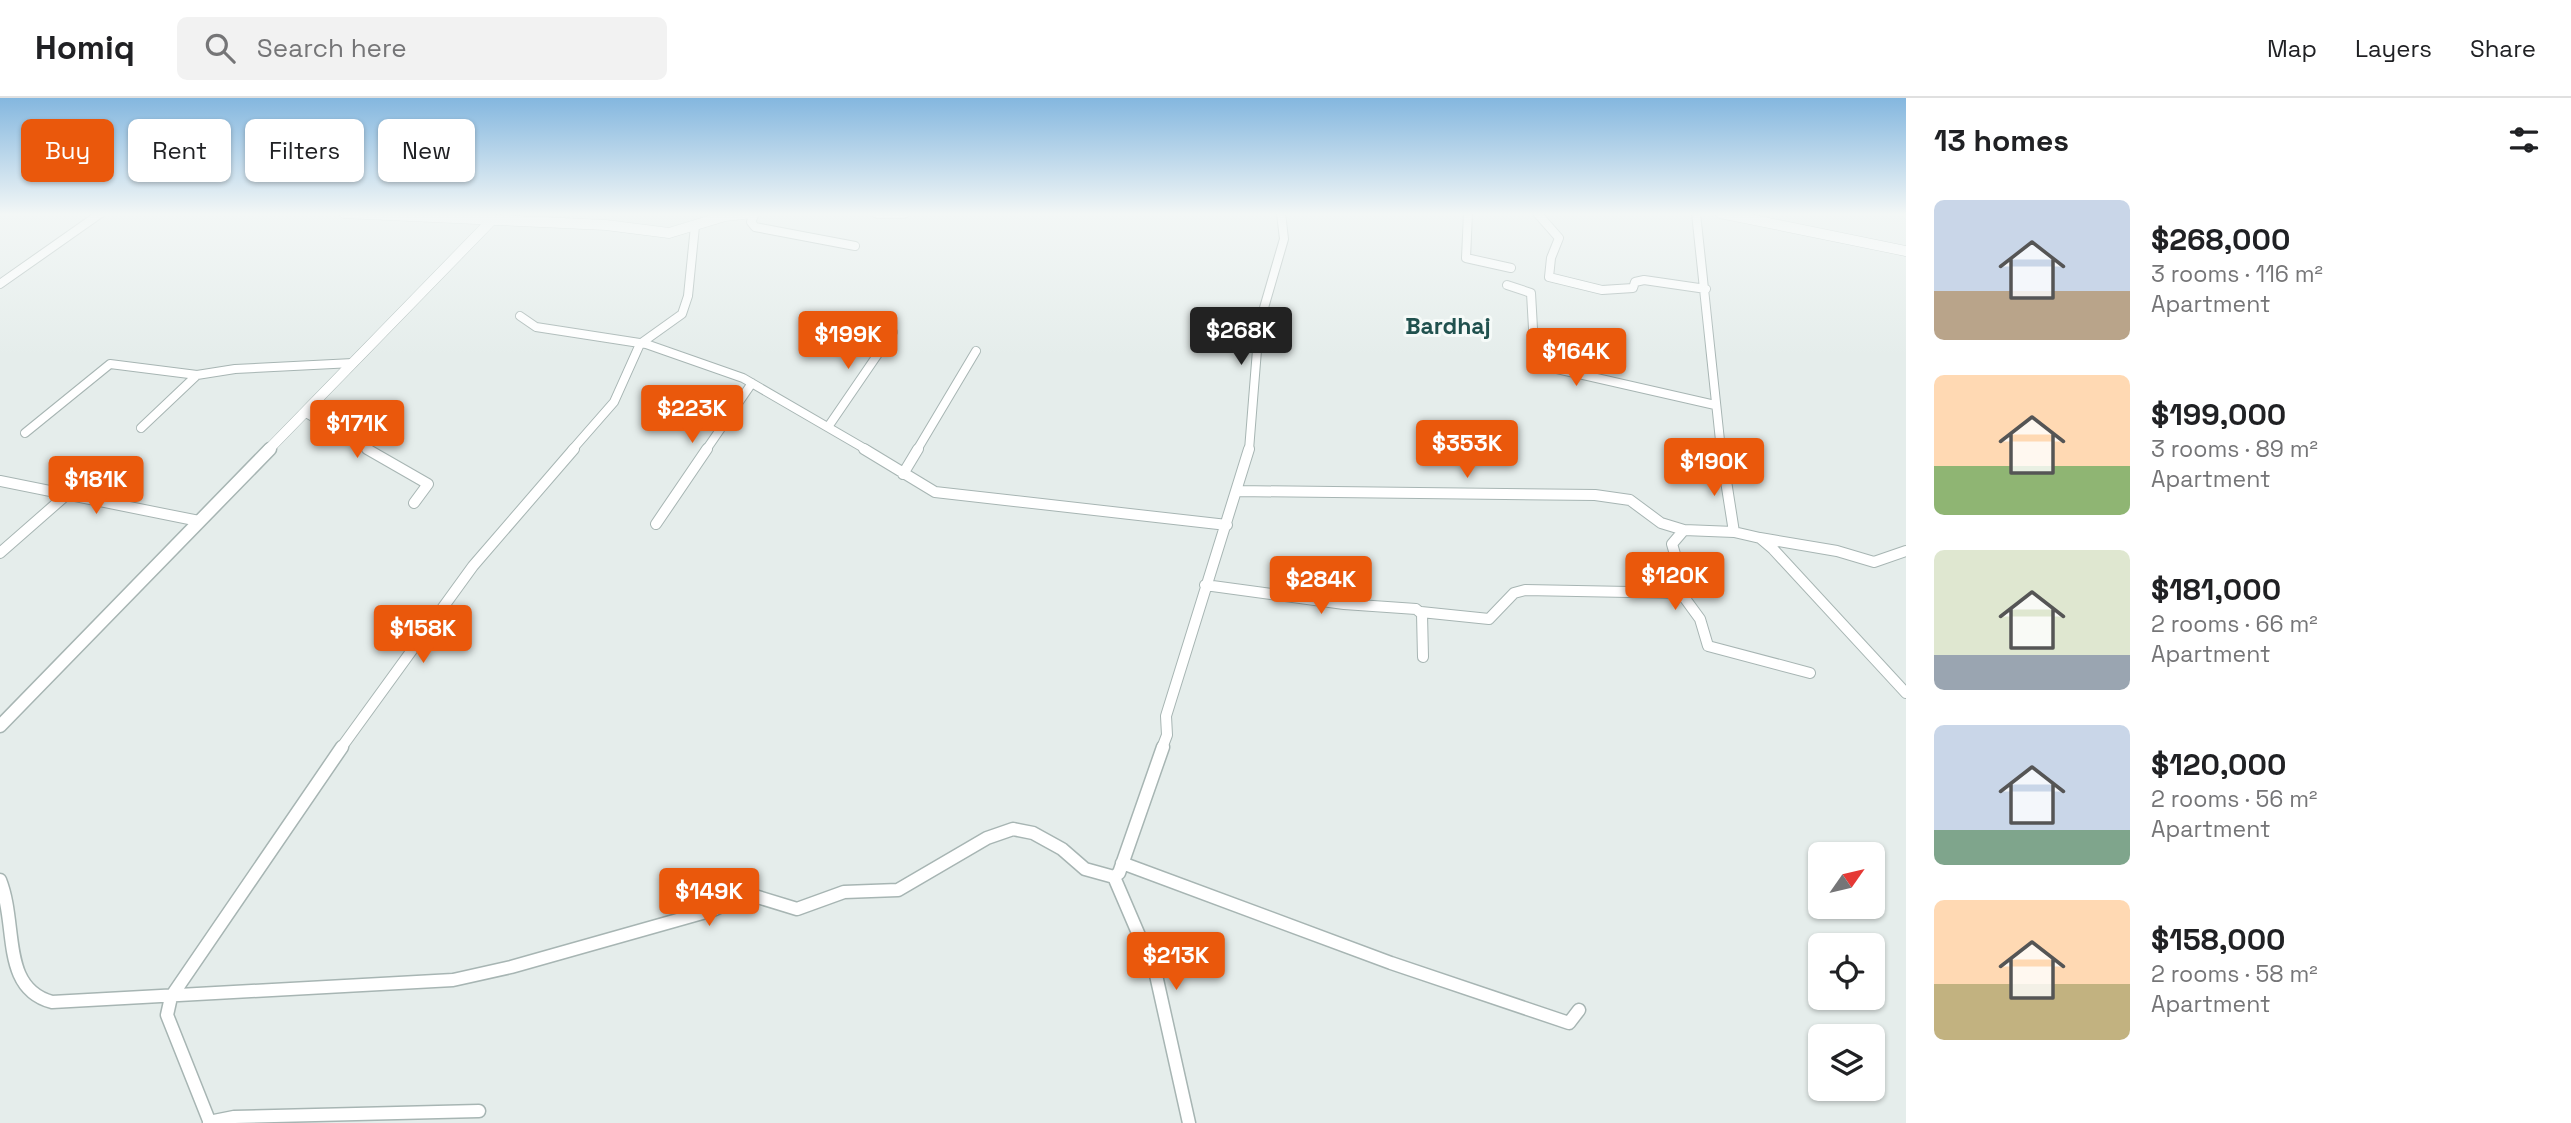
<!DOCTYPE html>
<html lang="en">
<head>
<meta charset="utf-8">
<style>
  :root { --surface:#fff; --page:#f2f2f2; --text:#202124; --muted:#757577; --line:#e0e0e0; --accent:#ea580c }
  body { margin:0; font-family:"Space Grotesk",sans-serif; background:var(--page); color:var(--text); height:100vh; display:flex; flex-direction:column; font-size:26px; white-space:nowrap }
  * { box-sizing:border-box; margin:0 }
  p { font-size:23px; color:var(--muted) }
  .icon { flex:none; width:38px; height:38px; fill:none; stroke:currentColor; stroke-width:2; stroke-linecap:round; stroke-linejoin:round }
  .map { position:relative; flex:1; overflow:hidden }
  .drawer { display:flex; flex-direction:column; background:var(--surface); width:665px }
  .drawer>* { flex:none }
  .banner { position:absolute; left:21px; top:21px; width:665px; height:63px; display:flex; gap:14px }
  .needle { width:46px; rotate:56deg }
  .tools { position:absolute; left:1808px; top:744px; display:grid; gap:14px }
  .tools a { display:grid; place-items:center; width:77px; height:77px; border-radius:10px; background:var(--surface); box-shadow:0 2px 5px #0004; font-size:35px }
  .price { position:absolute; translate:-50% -60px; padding:0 16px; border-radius:7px; background:var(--accent); color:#fff; font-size:23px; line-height:46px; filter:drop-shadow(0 2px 4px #0008) }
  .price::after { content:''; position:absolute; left:50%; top:42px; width:21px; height:16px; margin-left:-10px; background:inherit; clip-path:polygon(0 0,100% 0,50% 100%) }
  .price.active { background:#222; color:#fff }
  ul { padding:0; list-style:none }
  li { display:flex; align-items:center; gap:21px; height:175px; padding:0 28px }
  li span { display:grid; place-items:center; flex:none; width:196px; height:140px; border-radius:10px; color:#555 }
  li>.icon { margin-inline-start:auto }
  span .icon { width:84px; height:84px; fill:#fffc; stroke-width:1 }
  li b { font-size:30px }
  h2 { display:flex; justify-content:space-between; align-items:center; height:84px; padding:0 28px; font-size:30px }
  .pill { padding:0 24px; border-radius:10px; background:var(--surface); box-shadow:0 2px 5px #0004; font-size:24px; line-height:63px }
  .pill.active { background:var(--accent); color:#fff }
  header { display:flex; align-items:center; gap:42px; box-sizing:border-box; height:98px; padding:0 35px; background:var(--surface); border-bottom:2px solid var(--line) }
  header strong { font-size:33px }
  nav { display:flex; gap:38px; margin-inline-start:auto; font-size:24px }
  .search { width:490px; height:63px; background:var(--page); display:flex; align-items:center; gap:18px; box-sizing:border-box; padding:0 24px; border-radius:10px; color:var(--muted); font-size:26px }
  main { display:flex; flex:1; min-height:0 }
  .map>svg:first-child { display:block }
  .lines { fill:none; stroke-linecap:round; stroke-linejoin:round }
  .minor-far2-casing { stroke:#a7b5b3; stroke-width:10 }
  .minor-far1-casing { stroke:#a7b5b3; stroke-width:12 }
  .minor-casing { stroke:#a7b5b3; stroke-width:15 }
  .tertiary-far1-casing { stroke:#a7b5b3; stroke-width:11 }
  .tertiary-casing { stroke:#a7b5b3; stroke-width:15 }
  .minor-far2 { stroke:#fff; stroke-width:8 }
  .minor-far1 { stroke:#fff; stroke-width:10 }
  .minor { stroke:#fff; stroke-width:12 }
  .tertiary-far1 { stroke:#fff; stroke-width:10 }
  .tertiary { stroke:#fff; stroke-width:12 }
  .labels { text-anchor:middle; stroke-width:6; stroke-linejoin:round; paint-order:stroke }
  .far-quarter-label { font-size:23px; font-weight:bold; fill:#20514e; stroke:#f5faf8 }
</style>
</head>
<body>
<header>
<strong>Homiq</strong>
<div class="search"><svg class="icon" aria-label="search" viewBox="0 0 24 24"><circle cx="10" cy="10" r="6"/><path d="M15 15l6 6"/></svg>Search here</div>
<nav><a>Map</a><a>Layers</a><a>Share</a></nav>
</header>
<main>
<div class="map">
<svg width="1906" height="1025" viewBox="0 0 1906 1025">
  <rect width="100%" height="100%" fill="#e5edeb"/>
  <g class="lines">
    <g class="minor-far2-casing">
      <path id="minor-far2" d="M755 115 751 124 755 129 855 148
        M1468 115 1466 160 1511 170
        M1537 115 1559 140 1551 160 1549 179 1602 192 1633 190 1635 184 1644 182 1706 191
        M1696 115 1721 352
        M0 186 101 115
        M1507 187 1531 195 1535 266 1715 307
        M520 218 536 229 646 246 743 280 867 352
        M306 315 370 352
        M828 329 893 234
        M141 330 197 277 235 271 353 265
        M25 335 110 266 197 277
        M572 352 614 304 640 246 682 216 688 198 695 128
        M706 352 752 285
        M917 352 976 253
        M1249 352 1259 227 1284 141 1281 115"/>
    </g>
    <g class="minor-far1-casing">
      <path id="minor-far1" d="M367 351 428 386 414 405
        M864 351 935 394 1227 427
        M1721 351 1734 434 1760 440 1773 451 1906 595
        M903 376 918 351
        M0 383 199 423
        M1237 393 1595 397 1630 402 1661 425 1684 432
        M656 426 707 351
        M1734 434 1684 432 1672 446 1684 487 1681 495 1700 521 1708 548 1810 575
        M1760 440 1837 453 1874 464 1906 453
        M0 455 65 398
        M1205 487 1344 506 1416 511 1422 516 1423 559
        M1421 514 1489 521 1514 495 1525 492 1681 495
        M341 650 473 468 574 351
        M1162 650 1167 637 1166 618 1249 351"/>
    </g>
    <g class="minor-casing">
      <path id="minor" d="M1122 765 1391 865 1569 925 1579 912
        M1114 779 1156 877 1189 1025
        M0 782C18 827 0 890 52 904L453 882 511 869 713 812 748 796 797 811 844 794 898 792 987 740 1013 731 1033 735 1062 751 1085 771 1114 779 1119 775 1163 649
        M209 1024 234 1019 479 1013
        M210 1025 167 917 171 899 342 649"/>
    </g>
    <g class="tertiary-far1-casing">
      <path id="tertiary-far1" d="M344 115 606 127 669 135 725 118 752 115
        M877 115H904
        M1720 115 1906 153
        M268 352 493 121"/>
    </g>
    <g class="tertiary-casing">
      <path id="tertiary" d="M0 628 270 351"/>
    </g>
    <use href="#minor-far2" class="minor-far2"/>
    <use href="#minor-far1" class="minor-far1"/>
    <use href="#minor" class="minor"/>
    <use href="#tertiary-far1" class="tertiary-far1"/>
    <use href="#tertiary" class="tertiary"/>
  </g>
  <linearGradient id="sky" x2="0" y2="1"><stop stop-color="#84b7df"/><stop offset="0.45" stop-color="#f3f7f6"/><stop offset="1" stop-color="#f3f7f6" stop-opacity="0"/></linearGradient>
  <rect width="1906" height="258" fill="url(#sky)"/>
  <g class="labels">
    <g class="far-quarter-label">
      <text x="1448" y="236">Bardhaj</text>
    </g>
  </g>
</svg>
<div class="tools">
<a><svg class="needle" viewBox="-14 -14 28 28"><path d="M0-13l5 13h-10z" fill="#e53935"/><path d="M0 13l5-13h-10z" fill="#757577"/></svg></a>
<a><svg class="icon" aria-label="locate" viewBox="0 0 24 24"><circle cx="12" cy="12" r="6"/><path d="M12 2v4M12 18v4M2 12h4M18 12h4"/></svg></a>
<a><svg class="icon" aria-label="layers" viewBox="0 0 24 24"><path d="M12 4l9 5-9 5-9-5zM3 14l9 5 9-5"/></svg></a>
</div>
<b class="price active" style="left:1241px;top:269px">$268K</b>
<b class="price" style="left:848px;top:273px">$199K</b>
<b class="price" style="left:1576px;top:290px">$164K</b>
<b class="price" style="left:692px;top:347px">$223K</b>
<b class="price" style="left:357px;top:362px">$171K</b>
<b class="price" style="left:1467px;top:382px">$353K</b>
<b class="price" style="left:1714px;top:400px">$190K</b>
<b class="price" style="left:96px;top:418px">$181K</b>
<b class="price" style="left:1675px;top:514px">$120K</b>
<b class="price" style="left:1321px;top:518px">$284K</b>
<b class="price" style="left:423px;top:567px">$158K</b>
<b class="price" style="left:709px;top:830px">$149K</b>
<b class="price" style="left:1176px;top:894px">$213K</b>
<div class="banner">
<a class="pill active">Buy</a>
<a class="pill">Rent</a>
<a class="pill">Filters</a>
<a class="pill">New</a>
</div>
</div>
<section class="drawer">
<h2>13 homes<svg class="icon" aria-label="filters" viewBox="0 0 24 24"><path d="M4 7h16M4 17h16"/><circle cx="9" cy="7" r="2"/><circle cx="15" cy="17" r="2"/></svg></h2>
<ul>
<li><span style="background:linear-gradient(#c9d6e8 65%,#b9a48a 0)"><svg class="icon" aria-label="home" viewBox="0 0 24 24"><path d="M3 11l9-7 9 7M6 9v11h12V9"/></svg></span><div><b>$268,000</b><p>3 rooms · 116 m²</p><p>Apartment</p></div></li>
<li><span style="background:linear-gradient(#ffd9b3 65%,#8fb573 0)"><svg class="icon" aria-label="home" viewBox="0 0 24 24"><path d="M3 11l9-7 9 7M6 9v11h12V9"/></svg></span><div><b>$199,000</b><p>3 rooms · 89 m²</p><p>Apartment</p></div></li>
<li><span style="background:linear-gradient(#dfe7d0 75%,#9aa5b1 0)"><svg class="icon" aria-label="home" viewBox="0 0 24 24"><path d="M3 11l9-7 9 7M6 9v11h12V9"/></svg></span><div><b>$181,000</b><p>2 rooms · 66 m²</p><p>Apartment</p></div></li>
<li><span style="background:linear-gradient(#c9d6e8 75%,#7fa58c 0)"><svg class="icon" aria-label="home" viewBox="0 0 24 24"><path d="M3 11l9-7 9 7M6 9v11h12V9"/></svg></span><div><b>$120,000</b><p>2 rooms · 56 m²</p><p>Apartment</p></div></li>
<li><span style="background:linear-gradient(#ffd9b3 60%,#c2b280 0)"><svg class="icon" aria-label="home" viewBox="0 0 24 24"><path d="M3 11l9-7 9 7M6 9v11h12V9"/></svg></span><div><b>$158,000</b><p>2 rooms · 58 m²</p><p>Apartment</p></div></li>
</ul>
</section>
</main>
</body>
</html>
